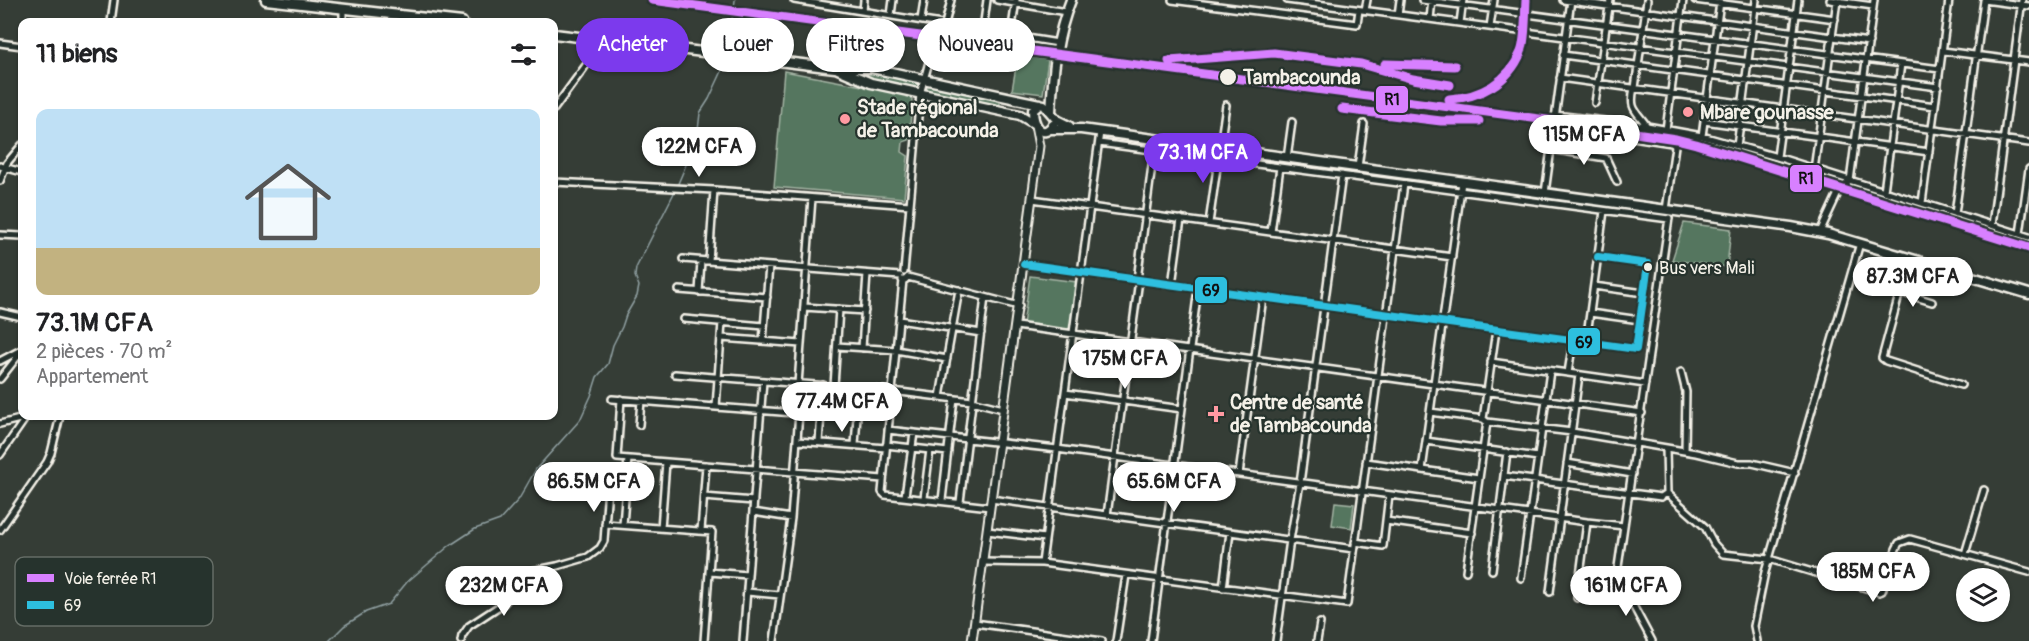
<!DOCTYPE html>
<html lang="fr">
<head>
<meta charset="utf-8">
<style>
  :root { --surface:#fff; --page:#f6f6f6; --text:#202124; --muted:#757577; --accent:#7c3aed }
  body { margin:0; font-family:Pangolin,sans-serif; background:var(--page); color:var(--text); height:100vh; display:flex; flex-direction:column; font-size:22px; white-space:nowrap }
  * { box-sizing:border-box; margin:0 }
  p { font-size:20px; color:var(--muted) }
  .icon { flex:none; width:33px; height:33px; fill:none; stroke:currentColor; stroke-width:2; stroke-linecap:round; stroke-linejoin:round }
  .map { position:relative; flex:1; overflow:hidden }
  .drawer { position:absolute; left:18px; top:18px; width:540px; height:402px; display:flex; flex-direction:column; background:var(--surface); border-radius:12px; box-shadow:0 2px 4px #0004 }
  .drawer>* { flex:none }
  .banner { position:absolute; left:576px; top:18px; width:570px; height:54px; display:flex; gap:12px }
  .fabs { position:absolute; left:1956px; top:568px; display:grid; gap:12px }
  .fabs a { display:grid; place-items:center; width:54px; height:54px; border-radius:50%; background:var(--surface); box-shadow:0 2px 4px #0004; font-size:30px }
  .price { position:absolute; translate:-50% -51px; padding:0 14px; border-radius:21px; background:#fff; color:#222; font-size:20px; line-height:39px; filter:drop-shadow(0 2px 3px #0008) }
  .price::after { content:''; position:absolute; left:50%; top:36px; width:18px; height:14px; margin-left:-9px; background:inherit; clip-path:polygon(0 0,100% 0,50% 100%) }
  .price.active { background:var(--accent); color:#fff }
  ul { padding:0; list-style:none }
  li { display:grid; align-content:center; gap:12px; height:318px; padding:0 18px }
  li span { display:grid; place-items:center; height:186px; border-radius:12px; color:#555 }
  li>.icon { margin-inline-start:auto }
  span .icon { width:108px; height:108px; fill:#fffc; stroke-width:1 }
  li b { font-size:26px }
  h2 { display:flex; justify-content:space-between; align-items:center; height:72px; padding:0 18px; font-size:26px }
  .pill { padding:0 21px; border-radius:27px; background:var(--surface); box-shadow:0 2px 4px #0004; font-size:21px; line-height:54px }
  .pill.active { background:var(--accent); color:#fff }
  .map>svg:first-child { display:block }
  .green { fill:#55765f; stroke:#a4b4a4; stroke-width:1.5 }
  .lines { fill:none; stroke-linecap:round; stroke-linejoin:round }
  .stream { stroke:#91a1a3; stroke-width:1.5 }
  .minor-casing { stroke:#f4f1e8; stroke-width:10 }
  .major-casing { stroke:#f4f1e8; stroke-width:11 }
  .highway-casing { stroke:#f4f1e8; stroke-width:13 }
  .minor { stroke:#26332d; stroke-width:5 }
  .major { stroke:#26332d; stroke-width:7 }
  .highway { stroke:#26332d; stroke-width:8 }
  .bus-1-casing { stroke:#26332d; stroke-width:12 }
  .bus-1 { stroke:#2dbfdf; stroke-width:8 }
  .rail-1-casing { stroke:#26332d; stroke-width:14 }
  .rail-1 { stroke:#d880ff; stroke-width:9 }
  .stop-dot { fill:#f4f1e8; stroke:#26332d; stroke-width:2 }
  .poi-dot { fill:#ff9aa2; stroke:#26332d; stroke-width:2 }
  .labels { text-anchor:middle; stroke-width:4.5; stroke-linejoin:round; paint-order:stroke }
  .bus-label { font-size:18px; fill:#f4f1e8; stroke:#26332d; text-anchor:start }
  .stop-label { font-size:20px; font-weight:bold; fill:#f4f1e8; stroke:#26332d; text-anchor:start }
  .poi-label { font-size:20px; font-weight:bold; fill:#f4f1e8; stroke:#26332d; text-anchor:start }
  .key { fill:#26332d; stroke:#646c65; stroke-width:1.5 }
  .key-label { font-size:16px; fill:#f4f1e8 }
  .line-badge { stroke:#26332d; stroke-width:2 }
  .pale-badge-label { font-size:16px; text-anchor:middle; font-weight:bold; fill:#111 }
</style>
</head>
<body>
<div class="map">
<svg width="2029" height="641" viewBox="0 0 2029 641">
  <rect width="100%" height="100%" fill="#353d36"/>
  <filter id="ink" filterUnits="userSpaceOnUse"><feTurbulence type="fractalNoise" baseFrequency=".0167" numOctaves="2"/><feDisplacementMap in="SourceGraphic" scale="12" xChannelSelector="R" yChannelSelector="G"/><feConvolveMatrix kernelMatrix="1 2 1 2 8 2 1 2 1" color-interpolation-filters="sRGB"/></filter>
  <g filter="url(#ink)">
    <path class="green" d="M1018 55 1048 60 1043 94 1012 90Z
      M866 70 920 82 918 89 868 81 862 76Z
      M784 71 909 95 912 100 909 138V140L903 142 902 152 908 156 904 198 774 187Z
      M925 81 1001 98 999 108 921 92Z
      M1684 223 1731 229 1727 267 1672 260Z
      M1030 276 1077 282 1071 331 1023 325Z
      M1335 502 1354 504 1351 528 1332 525Z"/>
    <g class="lines">
      <path class="stream" d="M734 8 735 0
        M727 50 733 14
        M677 186 697 139 700 113 709 99 723 69 726 58
        M329 641 344 626 366 612 389 604 407 582 449 546 475 529 500 520 519 499 536 469 580 420 591 396 597 377 608 364 613 345 622 327 626 315 637 296 639 286 635 276 636 268 675 191"/>
      <g class="minor-casing">
        <path id="minor" d="M794 0 1058 43
          M997 0 1066 12
          M1172 0 1357 24 1359 10
          M1287 0 1938 87
          M1422 0 1940 69
          M1563 0 1869 42
          M1695 0 1835 19
          M1830 0 1873 6
          M1984 0 2029 6
          M1365 10 1367 0
          M863 11 864 0
          M891 15 893 0
          M1398 15 1400 0
          M1430 19 1432 0
          M921 20 924 0
          M111 22 114 0
          M343 22V8
          M1460 23 1463 0
          M945 24 951 0
          M1490 27 1494 0
          M983 29 987 0
          M1011 34 1016 0
          M0 43 22 46
          M1943 51 2029 62
          M1563 55 1935 106
          M1560 78 2029 143
          M1634 88C1629 110 1636 110 1647 126
          M1635 88 1647 0
          M1595 103 1610 0
          M554 109 595 53 620 42
          M1555 115 1647 126 1702 136 1777 157 2029 237
          M1704 121 1929 152
          M1554 125 1672 143 1675 146 1666 210
          M1666 130 1683 0
          M1702 136 1720 2
          M1099 143 1669 219
          M1737 146 1756 0
          M1550 149 1606 158 1617 182
          M1583 154 1585 129
          M1777 157 1798 0
          M1287 158 1292 122
          M0 166 22 172
          M1358 167 1364 124
          M1814 170 1837 0
          M0 181 7 163 22 145
          M554 182 714 190 910 205
          M1884 191 1901 64
          M1545 193 1571 0
          M1032 199 1452 257
          M1922 203 1949 0
          M1955 214 1984 0
          M1209 223 1226 105
          M1992 225 2022 0
          M1271 232 1280 167
          M1820 232 1840 189 1850 181 1874 0
          M2020 234 2029 169
          M0 235 22 236
          M1860 243 1769 559 1879 592 1882 591 1896 549 1899 543 1910 539 2029 572
          M1909 258 1882 358 1886 361 1961 385
          M683 259 900 276
          M709 261 714 190
          M1024 264 1636 349 1648 264 1598 257
          M904 272 920 94 934 44
          M902 280H905L908 277 1019 306
          M903 280 882 492 885 495 990 507
          M1137 280 1154 150
          M1172 285 1181 219
          M1594 286 1644 293
          M679 290 767 297
          M699 292 701 261
          M1900 292 1932 302
          M804 307 865 311
          M0 312 22 317
          M1590 313 1640 320
          M684 319 764 326
          M899 320 981 333
          M1016 326 1642 413
          M721 338 801 344
          M763 341 769 266
          M1586 342 1604 211
          M837 346 896 350 947 359
          M862 348 867 274
          M0 361 21 350
          M1491 362 1645 384
          M1681 372 1686 392 1685 451
          M1568 373 1573 341
          M675 374 892 391 972 401 1003 409
          M0 379 22 351
          M798 384 812 198
          M834 386 839 309
          M1065 393 1182 409
          M940 397 959 290
          M612 399 821 415
          M621 399 617 458 883 479
          M716 407 722 322
          M1430 412 1483 419 1487 422 1572 432 1696 453 1738 463H1752L1795 473
          M1483 419 1496 330
          M0 424 32 416
          M639 425 641 401
          M888 430 1057 449 1587 522 1624 526
          M797 441 886 448
          M1426 441 1538 457
          M819 442 823 385
          M855 445 859 388
          M886 445 948 452
          M1666 448 1667 493 1705 527 1714 544 1723 554 1769 559 1765 572 1754 626 1757 641
          M0 455 27 416
          M1366 462 1479 478
          M1567 463 1632 474
          M1422 470 1462 182
          M1239 474 1263 297
          M1504 476 1661 497 1667 493
          M905 496 914 433
          M704 497 754 501
          M924 498 930 450
          M991 499 1354 549
          M942 500 954 399
          M960 502 985 297
          M753 512 791 518
          M1107 515 1139 280
          M1386 521 1472 533
          M605 524 712 532 704 641
          M623 525 628 459
          M661 528 666 462
          M0 530 47 462 51 453 60 416
          M701 531 706 465
          M987 531 1045 538
          M1355 542 1383 546 1389 495
          M1965 554 1984 490
          M983 562 1042 563 1347 604 1404 184
          M1042 563 1100 132
          M1492 570 1507 452
          M1466 571 1487 422
          M709 572 748 575
          M1521 578 1550 371
          M1223 588 1230 532
          M747 592 780 595
          M1550 592 1579 375
          M1577 598 1587 522
          M975 623 1102 641
          M461 641 462 636 469 626 504 603 532 571 557 566 588 557 600 548 604 541 608 487
          M743 641 763 381
          M774 641 791 518 799 413
          M1116 641 1126 575
          M1151 641 1198 289
          M1276 641 1290 540 1300 483 1342 175
          M1317 641 1320 623
          M1652 641 1628 596 1618 567 1669 218"/>
      </g>
      <g class="major-casing">
        <path id="major" d="M972 641 1039 146 1035 125"/>
      </g>
      <g class="highway-casing">
        <path id="highway" d="M266 0 462 22
          M554 34 835 68H872L1044 105 1057 120 1069 126
          M838 69 871 83 1020 115 1035 124
          M1040 104 1033 110C1033 123 1041 141 1053 125
          M1051 112C1053 73 1056 37 1071 0
          M1050 129H1081L1791 227 1828 234 2029 294"/>
      </g>
      <use href="#minor" class="minor"/>
      <use href="#major" class="major"/>
      <use href="#highway" class="highway"/>
      <g class="bus-1-casing">
        <path id="bus-1" d="M1024 264 1636 349 1648 264 1598 257"/>
      </g>
      <use href="#bus-1" class="bus-1"/>
      <g class="rail-1-casing">
        <path id="rail-1" d="M652 0 1547 120 1676 139 1696 144 2029 248
          M1169 61 1274 53 1361 64 1413 79 1450 85
          M1385 64 1455 66
          M1449 99C1479 98 1509 82 1521 52 1526 39 1525 15 1526 0
          M1342 109 1441 121H1479"/>
      </g>
      <use href="#rail-1" class="rail-1"/>
    </g>
  </g>
  <g class="stop-dot">
    <circle cx="1228" cy="77" r="9"/>
    <circle cx="1648" cy="267" r="5"/>
  </g>
  <g class="poi-dot">
    <circle cx="1688" cy="112" r="6"/>
    <circle cx="845" cy="119" r="6"/>
    <path d="M1213 405h6v6h6v6h-6v6h-6v-6h-6v-6h6z"/>
  </g>
  <g class="labels">
    <g class="bus-label">
      <text x="1659" y="274">Bus vers Mali</text>
    </g>
    <g class="stop-label">
      <text x="1243" y="84">Tambacounda</text>
    </g>
    <g class="poi-label">
      <text x="857" y="114">Stade régional<tspan x="857" dy="23">de Tambacounda</tspan></text>
      <text x="1700" y="119">Mbare gounasse</text>
      <text x="1230" y="409">Centre de santé<tspan x="1230" dy="23">de Tambacounda</tspan></text>
    </g>
  </g>
  <rect x="15" y="557" width="198" height="69" rx="9" class="key"/>
  <rect x="27" y="574" width="27" height="8" fill="#d880ff"/>
  <rect x="27" y="601" width="27" height="8" fill="#2dbfdf"/>
  <g class="key-label">
    <text x="64" y="584">Voie ferrée R1</text>
    <text x="64" y="611">69</text>
  </g>
  <g class="line-badge">
    <rect x="1375" y="85" width="34" height="29" rx="6" fill="#d880ff"/>
    <rect x="1789" y="164" width="34" height="29" rx="6" fill="#d880ff"/>
    <rect x="1194" y="276" width="34" height="28" rx="6" fill="#2dbfdf"/>
    <rect x="1567" y="327" width="34" height="29" rx="6" fill="#2dbfdf"/>
  </g>
  <g class="pale-badge-label">
    <text x="1392" y="105">R1</text>
    <text x="1806" y="184">R1</text>
    <text x="1211" y="296">69</text>
    <text x="1584" y="348">69</text>
  </g>
</svg>
<div class="fabs">
<a><svg class="icon" aria-label="layers" viewBox="0 0 24 24"><path d="M12 4l9 5-9 5-9-5zM3 14l9 5 9-5"/></svg></a>
</div>
<b class="price" style="left:1584px;top:166px">115M CFA</b>
<b class="price" style="left:699px;top:178px">122M CFA</b>
<b class="price active" style="left:1203px;top:184px">73.1M CFA</b>
<b class="price" style="left:1913px;top:308px">87.3M CFA</b>
<b class="price" style="left:1125px;top:390px">175M CFA</b>
<b class="price" style="left:842px;top:433px">77.4M CFA</b>
<b class="price" style="left:594px;top:513px">86.5M CFA</b>
<b class="price" style="left:1174px;top:513px">65.6M CFA</b>
<b class="price" style="left:1873px;top:603px">185M CFA</b>
<b class="price" style="left:504px;top:617px">232M CFA</b>
<b class="price" style="left:1626px;top:617px">161M CFA</b>
<div class="banner">
<a class="pill active">Acheter</a>
<a class="pill">Louer</a>
<a class="pill">Filtres</a>
<a class="pill">Nouveau</a>
</div>
<section class="drawer">
<h2>11 biens<svg class="icon" aria-label="filters" viewBox="0 0 24 24"><path d="M4 7h16M4 17h16"/><circle cx="9" cy="7" r="2"/><circle cx="15" cy="17" r="2"/></svg></h2>
<ul>
<li><span style="background:linear-gradient(#bfe0f5 75%,#c2b280 0)"><svg class="icon" aria-label="home" viewBox="0 0 24 24"><path d="M3 11l9-7 9 7M6 9v11h12V9"/></svg></span><div><b>73.1M CFA</b><p>2 pièces · 70 m²</p><p>Appartement</p></div></li>
</ul>
</section>
</div>
</body>
</html>
